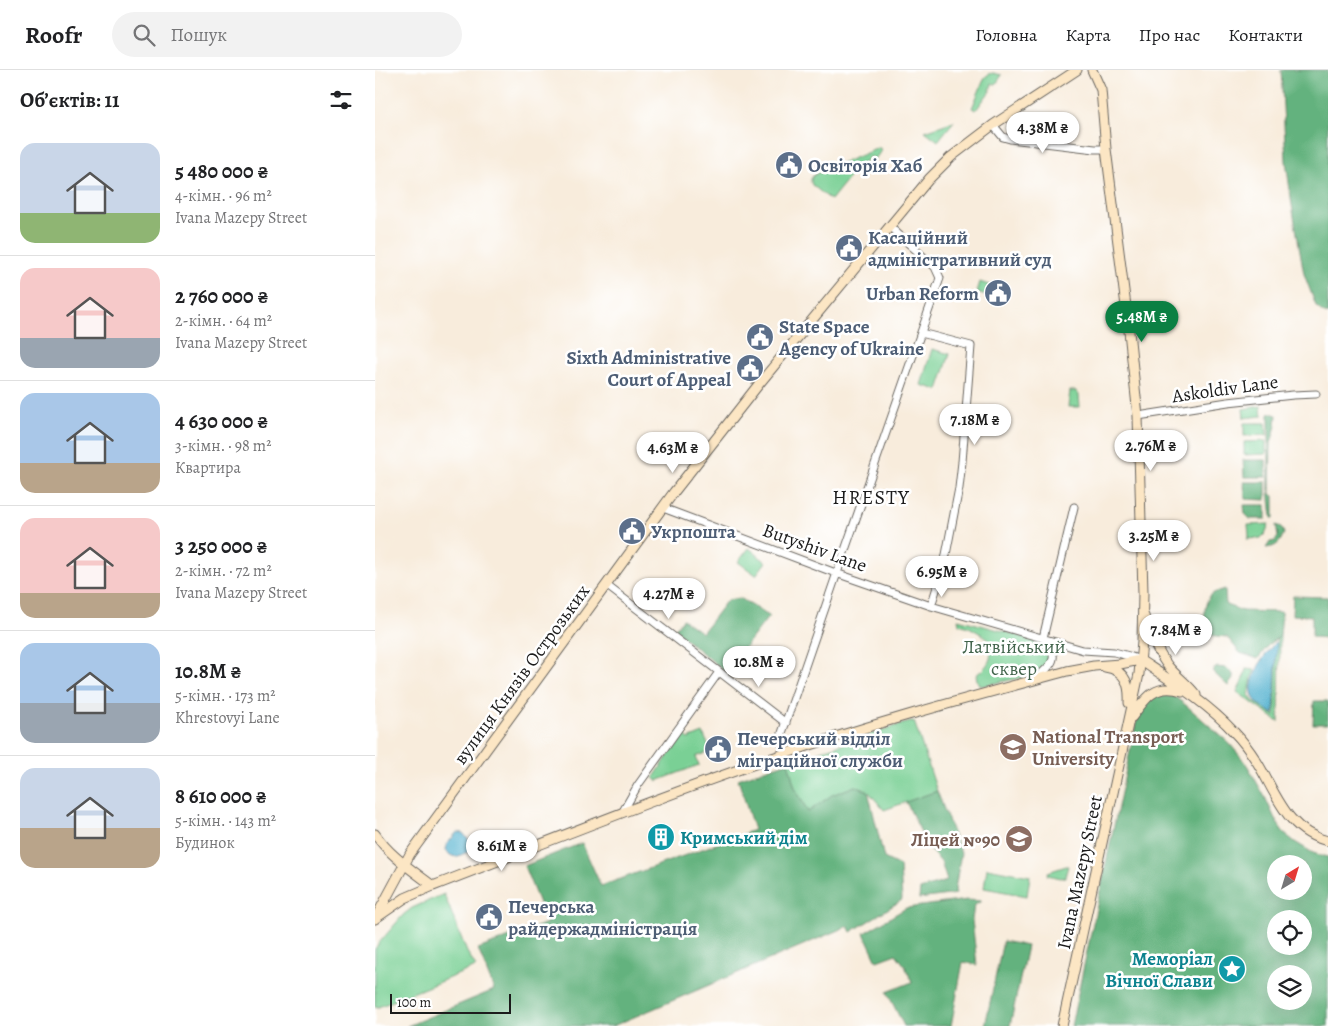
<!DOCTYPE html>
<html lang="uk">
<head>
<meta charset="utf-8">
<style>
  :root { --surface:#fff; --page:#f2f2f2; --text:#202124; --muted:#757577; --line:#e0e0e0; --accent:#0b8043 }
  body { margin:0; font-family:Alegreya,serif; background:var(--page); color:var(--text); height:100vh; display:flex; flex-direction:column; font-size:19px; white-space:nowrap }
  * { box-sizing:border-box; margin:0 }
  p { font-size:16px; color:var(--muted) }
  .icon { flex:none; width:28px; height:28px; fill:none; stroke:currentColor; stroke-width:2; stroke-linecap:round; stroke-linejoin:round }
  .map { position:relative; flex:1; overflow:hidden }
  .panel { display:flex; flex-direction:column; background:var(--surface); width:375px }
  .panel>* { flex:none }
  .needle { width:32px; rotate:38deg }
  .buttons { position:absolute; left:892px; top:785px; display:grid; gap:10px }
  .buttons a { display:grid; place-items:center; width:45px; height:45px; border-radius:50%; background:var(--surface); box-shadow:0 5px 20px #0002; font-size:25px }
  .scale { position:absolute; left:15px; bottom:12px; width:121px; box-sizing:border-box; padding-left:5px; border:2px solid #1c1c1c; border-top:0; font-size:14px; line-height:18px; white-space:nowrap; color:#1c1c1c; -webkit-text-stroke:4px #fff; paint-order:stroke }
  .price { position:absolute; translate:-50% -42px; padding:0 11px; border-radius:18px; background:#fff; color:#222; font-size:16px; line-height:32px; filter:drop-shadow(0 1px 2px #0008) }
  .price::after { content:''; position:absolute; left:50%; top:30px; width:15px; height:11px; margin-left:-8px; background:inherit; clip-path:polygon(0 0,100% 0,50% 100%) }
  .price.on { background:var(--accent); color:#fff }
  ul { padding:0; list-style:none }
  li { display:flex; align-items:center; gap:15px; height:125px; padding:0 20px }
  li+li { border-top:1px solid var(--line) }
  li span { display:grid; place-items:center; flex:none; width:140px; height:100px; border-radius:15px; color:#555 }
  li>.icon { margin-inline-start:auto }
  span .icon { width:60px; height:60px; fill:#fffc; stroke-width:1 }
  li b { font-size:21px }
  h2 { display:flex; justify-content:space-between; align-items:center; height:60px; padding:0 20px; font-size:21px }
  header { display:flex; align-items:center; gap:30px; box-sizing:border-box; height:70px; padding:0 25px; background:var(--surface); border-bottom:1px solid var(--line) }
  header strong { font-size:24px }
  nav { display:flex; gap:28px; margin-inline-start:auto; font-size:18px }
  .search { width:350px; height:45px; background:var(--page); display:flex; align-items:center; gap:12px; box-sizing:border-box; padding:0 18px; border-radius:28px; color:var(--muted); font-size:19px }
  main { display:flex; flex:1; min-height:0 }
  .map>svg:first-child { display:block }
  .green { fill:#7ad095; stroke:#4b7658 }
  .forest { fill:#63b27e; stroke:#40674d; fill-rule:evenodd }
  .water { fill:#4eafcd; stroke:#356674 }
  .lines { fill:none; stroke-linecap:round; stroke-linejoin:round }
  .street-casing { stroke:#69655f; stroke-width:9 }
  .secondary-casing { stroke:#69655f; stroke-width:11 }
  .street { stroke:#fff; stroke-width:7 }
  .secondary { stroke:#fce6c4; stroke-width:9 }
  .labels { text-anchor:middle; stroke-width:5; stroke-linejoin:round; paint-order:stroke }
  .service-label { font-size:19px; font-weight:bold; fill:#4e5e75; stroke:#fff; text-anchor:start }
  .street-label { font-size:19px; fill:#1c1c1c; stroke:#fff }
  .park-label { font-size:19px; fill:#42644c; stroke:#fff }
  .education-label { font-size:19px; font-weight:bold; fill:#785e54; stroke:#fff; text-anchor:start }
  .culture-label { font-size:19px; font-weight:bold; fill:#0d838f; stroke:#fff; text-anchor:start }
  .neighbourhood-label { font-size:20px; letter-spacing:1px; fill:#1c1c1c; stroke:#fff }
</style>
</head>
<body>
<header>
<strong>Roofr</strong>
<div class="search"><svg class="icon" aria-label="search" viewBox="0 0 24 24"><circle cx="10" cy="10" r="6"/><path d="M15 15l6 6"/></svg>Пошук</div>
<nav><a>Головна</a><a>Карта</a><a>Про нас</a><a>Контакти</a></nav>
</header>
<main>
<section class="panel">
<h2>Об’єктів: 11<svg class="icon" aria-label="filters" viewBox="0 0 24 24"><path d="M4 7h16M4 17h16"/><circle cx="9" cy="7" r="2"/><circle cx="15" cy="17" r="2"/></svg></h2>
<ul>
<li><span style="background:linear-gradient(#c9d6e8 70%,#8fb573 0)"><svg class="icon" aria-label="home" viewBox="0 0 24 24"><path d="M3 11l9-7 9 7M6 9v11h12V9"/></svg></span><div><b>5 480 000 ₴</b><p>4-кімн. · 96 m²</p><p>Ivana Mazepy Street</p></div></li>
<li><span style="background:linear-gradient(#f6c9c9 70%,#9aa5b1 0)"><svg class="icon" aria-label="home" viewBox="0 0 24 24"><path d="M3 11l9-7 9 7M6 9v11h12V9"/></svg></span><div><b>2 760 000 ₴</b><p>2-кімн. · 64 m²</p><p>Ivana Mazepy Street</p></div></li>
<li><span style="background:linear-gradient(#a9c7e8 70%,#b9a48a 0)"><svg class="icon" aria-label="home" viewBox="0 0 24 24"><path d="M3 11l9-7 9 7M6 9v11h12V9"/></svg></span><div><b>4 630 000 ₴</b><p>3-кімн. · 98 m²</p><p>Квартира</p></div></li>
<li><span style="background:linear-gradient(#f6c9c9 75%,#b9a48a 0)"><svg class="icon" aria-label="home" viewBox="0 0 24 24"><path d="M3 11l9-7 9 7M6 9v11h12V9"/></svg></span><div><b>3 250 000 ₴</b><p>2-кімн. · 72 m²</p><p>Ivana Mazepy Street</p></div></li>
<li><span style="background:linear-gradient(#a9c7e8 60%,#9aa5b1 0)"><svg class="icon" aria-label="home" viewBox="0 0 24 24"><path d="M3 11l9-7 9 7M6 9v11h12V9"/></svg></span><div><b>10.8M ₴</b><p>5-кімн. · 173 m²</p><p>Khrestovyi Lane</p></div></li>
<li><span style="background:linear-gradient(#c9d6e8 60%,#b9a48a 0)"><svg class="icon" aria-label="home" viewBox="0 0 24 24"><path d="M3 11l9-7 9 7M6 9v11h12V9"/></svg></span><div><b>8 610 000 ₴</b><p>5-кімн. · 143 m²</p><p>Будинок</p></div></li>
</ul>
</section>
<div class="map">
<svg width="953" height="956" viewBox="0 0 953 956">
  <rect width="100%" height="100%" fill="#fff"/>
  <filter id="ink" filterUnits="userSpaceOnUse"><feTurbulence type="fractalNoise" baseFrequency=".02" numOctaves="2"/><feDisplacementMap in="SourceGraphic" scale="10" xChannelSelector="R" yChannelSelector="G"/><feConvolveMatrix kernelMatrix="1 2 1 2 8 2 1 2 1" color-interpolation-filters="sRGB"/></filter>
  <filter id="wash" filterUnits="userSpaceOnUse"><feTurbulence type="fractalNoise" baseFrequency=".0096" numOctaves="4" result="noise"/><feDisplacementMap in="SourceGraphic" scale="20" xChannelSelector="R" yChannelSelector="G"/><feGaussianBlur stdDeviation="1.12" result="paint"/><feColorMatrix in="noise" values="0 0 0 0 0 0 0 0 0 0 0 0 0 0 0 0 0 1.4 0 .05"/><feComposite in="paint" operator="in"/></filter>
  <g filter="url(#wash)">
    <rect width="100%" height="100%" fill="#f8ecdc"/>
    <path class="green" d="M618 3 627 5 621 14H617L615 21 601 40 597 38 610 7 614 4Z
      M579 51 563 71 550 61Z
      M503 78H505L506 81 500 89 495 86 485 97 483 96 456 130 437 115C435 110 436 108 439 105Z
      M605 212 617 216 614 226 602 222Z
      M557 279 575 284 563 320 546 315Z
      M695 321H701L704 325 705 337H693Z
      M886 336 887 346 869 348 868 339Z
      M869 353H891L892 365 869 366Z
      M891 371V384L869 385V372Z
      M894 454 890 464 886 468 872 469 874 466 873 455Z
      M374 478 391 492 381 505 363 492Z
      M583 549 661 570 671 577 675 587 670 600 655 606 606 616 602 610 601 605C617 593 618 586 613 568L594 557 584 554Z
      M905 566 904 652 862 622 868 610 871 599 880 600 877 607 874 625 878 631 900 646 902 568Z
      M539 651 562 721 509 740 493 721 480 716 457 725 433 742 420 718 413 692 520 656Z
      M309 662 313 669 328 663 336 681 321 687 324 695 282 711 279 707Z
      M691 796H693L690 807 686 808 672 805 673 802Z
      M612 798 655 806 652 826 609 818Z
      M69 824 92 882 101 897 1 938 0 936V879L4 873 28 845 37 838Z"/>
    <path class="forest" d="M906 0H953V245L946 241 941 236 929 204 917 135 911 91Z
      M895 343 902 345 901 356 896 373 895 418 896 424 899 426V448H897L894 419V345Z
      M868 390H891V407H869Z
      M869 412H891V430L870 429Z
      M869 435H891V449H875L870 444Z
      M901 455 906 457 909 463C905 473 902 477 891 478L895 472 900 471 903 467Z
      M850 519 851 535 868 541 907 542 905 566 894 574 883 589 865 583 852 567 831 565C830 554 827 536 835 526 838 522 845 521 850 519Z
      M918 526 953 527V568L937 567V546L917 545Z
      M365 528 394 546 351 602 299 560 308 549 327 563 352 530Z
      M842 597 852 598 858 604V609L853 616 837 601Z
      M789 623 796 624 812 636 854 673 871 693 890 727 901 751 909 763 920 772 938 783 953 787V956H696L761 653C767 638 772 628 789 623ZM901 794H929V821H901ZM901 849H929V876H901ZM901 904H929V931H901Z
      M939 631H953V654H938Z
      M413 692 420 718 433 742 457 725 480 716 493 721 509 788 525 796 527 830 476 862 473 856 238 956H32L119 920 103 879 172 853 149 796 207 773 226 816 379 760 363 709Z
      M562 721 586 783 580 819 581 824 544 829 545 819 572 811 566 792 555 780 531 732Z
      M592 830 606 831 599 836 597 850 602 895 588 892 576 956H529L512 922 537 912 530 896 521 884 502 891 489 863 531 838Z
      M628 871 652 876 635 956H610Z"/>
    <path class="water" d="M902 571 899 644C892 640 878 633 877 623 874 607 891 581 902 571Z
      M82 762 88 763 97 774 95 781 81 787 75 785 71 780 72 774Z"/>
  </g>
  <g filter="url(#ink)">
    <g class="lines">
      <g class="street-casing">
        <path id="street" d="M618 55 628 67 635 69 720 79H731
          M546 263 596 276 587 392 584 418 569 495 556 536
          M763 346 853 332 918 325 941 324
          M288 438 458 502 556 536 708 580 739 582 754 586 765 590
          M231 515 411 653
          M668 568 699 437
          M660 609C677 595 687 587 668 568
          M410 683 407 673V663L462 503 565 208 560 197 514 156
          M247 743 263 715 344 602"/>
      </g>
      <g class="secondary-casing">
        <path id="secondary" d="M769 546C774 561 783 583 793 596 802 607 813 614 821 625
          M765 590C798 612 832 633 859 662 868 671 875 681 882 692 901 723 912 762 953 771
          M730 597C751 600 755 615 754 633
          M757 647C771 627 781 613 807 621
          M0 764C15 786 37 800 58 816
          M1 848 30 828 58 816C175 771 291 724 409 684 502 652 597 627 692 601L719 596 745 594 765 590
          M0 849 35 784 299 422 384 314 554 109 576 87 618 55 702 0
          M687 956 764 604 767 572 768 523 763 346 753 252 731 79 726 20 717 0"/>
      </g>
      <use href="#street" class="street"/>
      <use href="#secondary" class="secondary"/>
    </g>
  </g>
  <defs>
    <g id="civic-disc" transform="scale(1.4375)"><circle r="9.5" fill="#5c6f8a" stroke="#fff"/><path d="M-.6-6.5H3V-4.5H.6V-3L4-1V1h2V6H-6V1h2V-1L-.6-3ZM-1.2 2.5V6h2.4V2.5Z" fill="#fff"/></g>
    <g id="university-disc" transform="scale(1.4375)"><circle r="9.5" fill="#8d6e63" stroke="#fff"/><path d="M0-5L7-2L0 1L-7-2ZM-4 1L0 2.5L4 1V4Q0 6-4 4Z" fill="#fff"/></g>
    <g id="building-disc" transform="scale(1.4375)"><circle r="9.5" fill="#0f9aa8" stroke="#fff"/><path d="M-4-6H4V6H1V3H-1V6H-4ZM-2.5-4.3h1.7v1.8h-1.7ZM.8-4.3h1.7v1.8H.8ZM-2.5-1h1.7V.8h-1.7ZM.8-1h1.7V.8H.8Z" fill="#fff"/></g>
    <g id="school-disc" transform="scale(1.4375)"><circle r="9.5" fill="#8d6e63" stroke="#fff"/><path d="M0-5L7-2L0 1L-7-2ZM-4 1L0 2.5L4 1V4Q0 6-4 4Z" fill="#fff"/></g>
    <g id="sight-disc" transform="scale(1.4375)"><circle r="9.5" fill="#0f9aa8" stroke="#fff"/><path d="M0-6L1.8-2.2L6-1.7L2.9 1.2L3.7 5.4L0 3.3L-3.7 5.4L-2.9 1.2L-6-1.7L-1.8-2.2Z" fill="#fff"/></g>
  </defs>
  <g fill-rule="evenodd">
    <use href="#civic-disc" x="414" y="95"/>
    <use href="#civic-disc" x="474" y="178"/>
    <use href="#civic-disc" x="623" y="223"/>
    <use href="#civic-disc" x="385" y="267"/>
    <use href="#civic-disc" x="375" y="298"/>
    <use href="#civic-disc" x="257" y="461"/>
    <use href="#university-disc" x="638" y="677"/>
    <use href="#civic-disc" x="343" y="679"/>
    <use href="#building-disc" x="286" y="767"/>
    <use href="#school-disc" x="644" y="769"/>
    <use href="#civic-disc" x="114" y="847"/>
    <use href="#sight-disc" x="857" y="899"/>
  </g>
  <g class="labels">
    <g class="service-label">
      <text x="433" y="102">Освіторія Хаб</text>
      <text x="493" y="174">Касаційний<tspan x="493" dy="22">адміністративний суд</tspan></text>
      <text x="604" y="230" text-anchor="end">Urban Reform</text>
      <text x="404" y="263">State Space<tspan x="404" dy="22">Agency of Ukraine</tspan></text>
      <text x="356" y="294" text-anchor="end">Sixth Administrative<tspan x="356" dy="22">Court of Appeal</tspan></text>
      <text x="276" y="468">Укрпошта</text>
      <text x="362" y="675">Печерський відділ<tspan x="362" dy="22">міграційної служби</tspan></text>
      <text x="133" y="843">Печерська<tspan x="133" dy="22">райдержадміністрація</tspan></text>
    </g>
    <g class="street-label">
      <text transform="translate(850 318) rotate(-8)" y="7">Askoldiv Lane</text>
      <text transform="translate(440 477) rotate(20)" y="7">Butyshiv Lane</text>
      <text transform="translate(146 604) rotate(-54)" y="7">вулиця Князів Острозьких</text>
      <text transform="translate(704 802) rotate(-78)" y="7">Ivana Mazepy Street</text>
    </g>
    <g class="park-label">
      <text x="639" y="583">Латвійський<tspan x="639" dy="22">сквер</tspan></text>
    </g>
    <g class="education-label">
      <text x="657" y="673">National Transport<tspan x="657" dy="22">University</tspan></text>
      <text x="625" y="776" text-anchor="end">Ліцей №90</text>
    </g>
    <g class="culture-label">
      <text x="305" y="774">Кримський дім</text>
      <text x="838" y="895" text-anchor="end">Меморіал<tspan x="838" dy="22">Вічної Слави</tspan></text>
    </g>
    <g class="neighbourhood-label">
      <text x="496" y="434">HRESTY</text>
    </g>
  </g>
</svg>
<div class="buttons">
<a><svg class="needle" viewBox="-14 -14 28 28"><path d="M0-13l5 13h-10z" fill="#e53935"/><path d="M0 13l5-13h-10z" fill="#757577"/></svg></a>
<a><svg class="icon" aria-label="locate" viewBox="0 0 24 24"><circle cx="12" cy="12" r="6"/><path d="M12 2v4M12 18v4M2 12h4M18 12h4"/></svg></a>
<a><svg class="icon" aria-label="layers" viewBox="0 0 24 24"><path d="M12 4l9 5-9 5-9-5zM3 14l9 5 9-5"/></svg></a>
</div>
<div class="scale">100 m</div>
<b class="price" style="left:668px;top:84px">4.38M ₴</b>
<b class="price on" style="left:767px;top:273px">5.48M ₴</b>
<b class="price" style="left:600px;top:376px">7.18M ₴</b>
<b class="price" style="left:776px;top:402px">2.76M ₴</b>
<b class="price" style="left:298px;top:404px">4.63M ₴</b>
<b class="price" style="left:779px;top:492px">3.25M ₴</b>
<b class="price" style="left:567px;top:528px">6.95M ₴</b>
<b class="price" style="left:294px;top:550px">4.27M ₴</b>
<b class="price" style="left:801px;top:586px">7.84M ₴</b>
<b class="price" style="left:384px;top:618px">10.8M ₴</b>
<b class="price" style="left:127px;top:802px">8.61M ₴</b>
</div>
</main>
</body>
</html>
